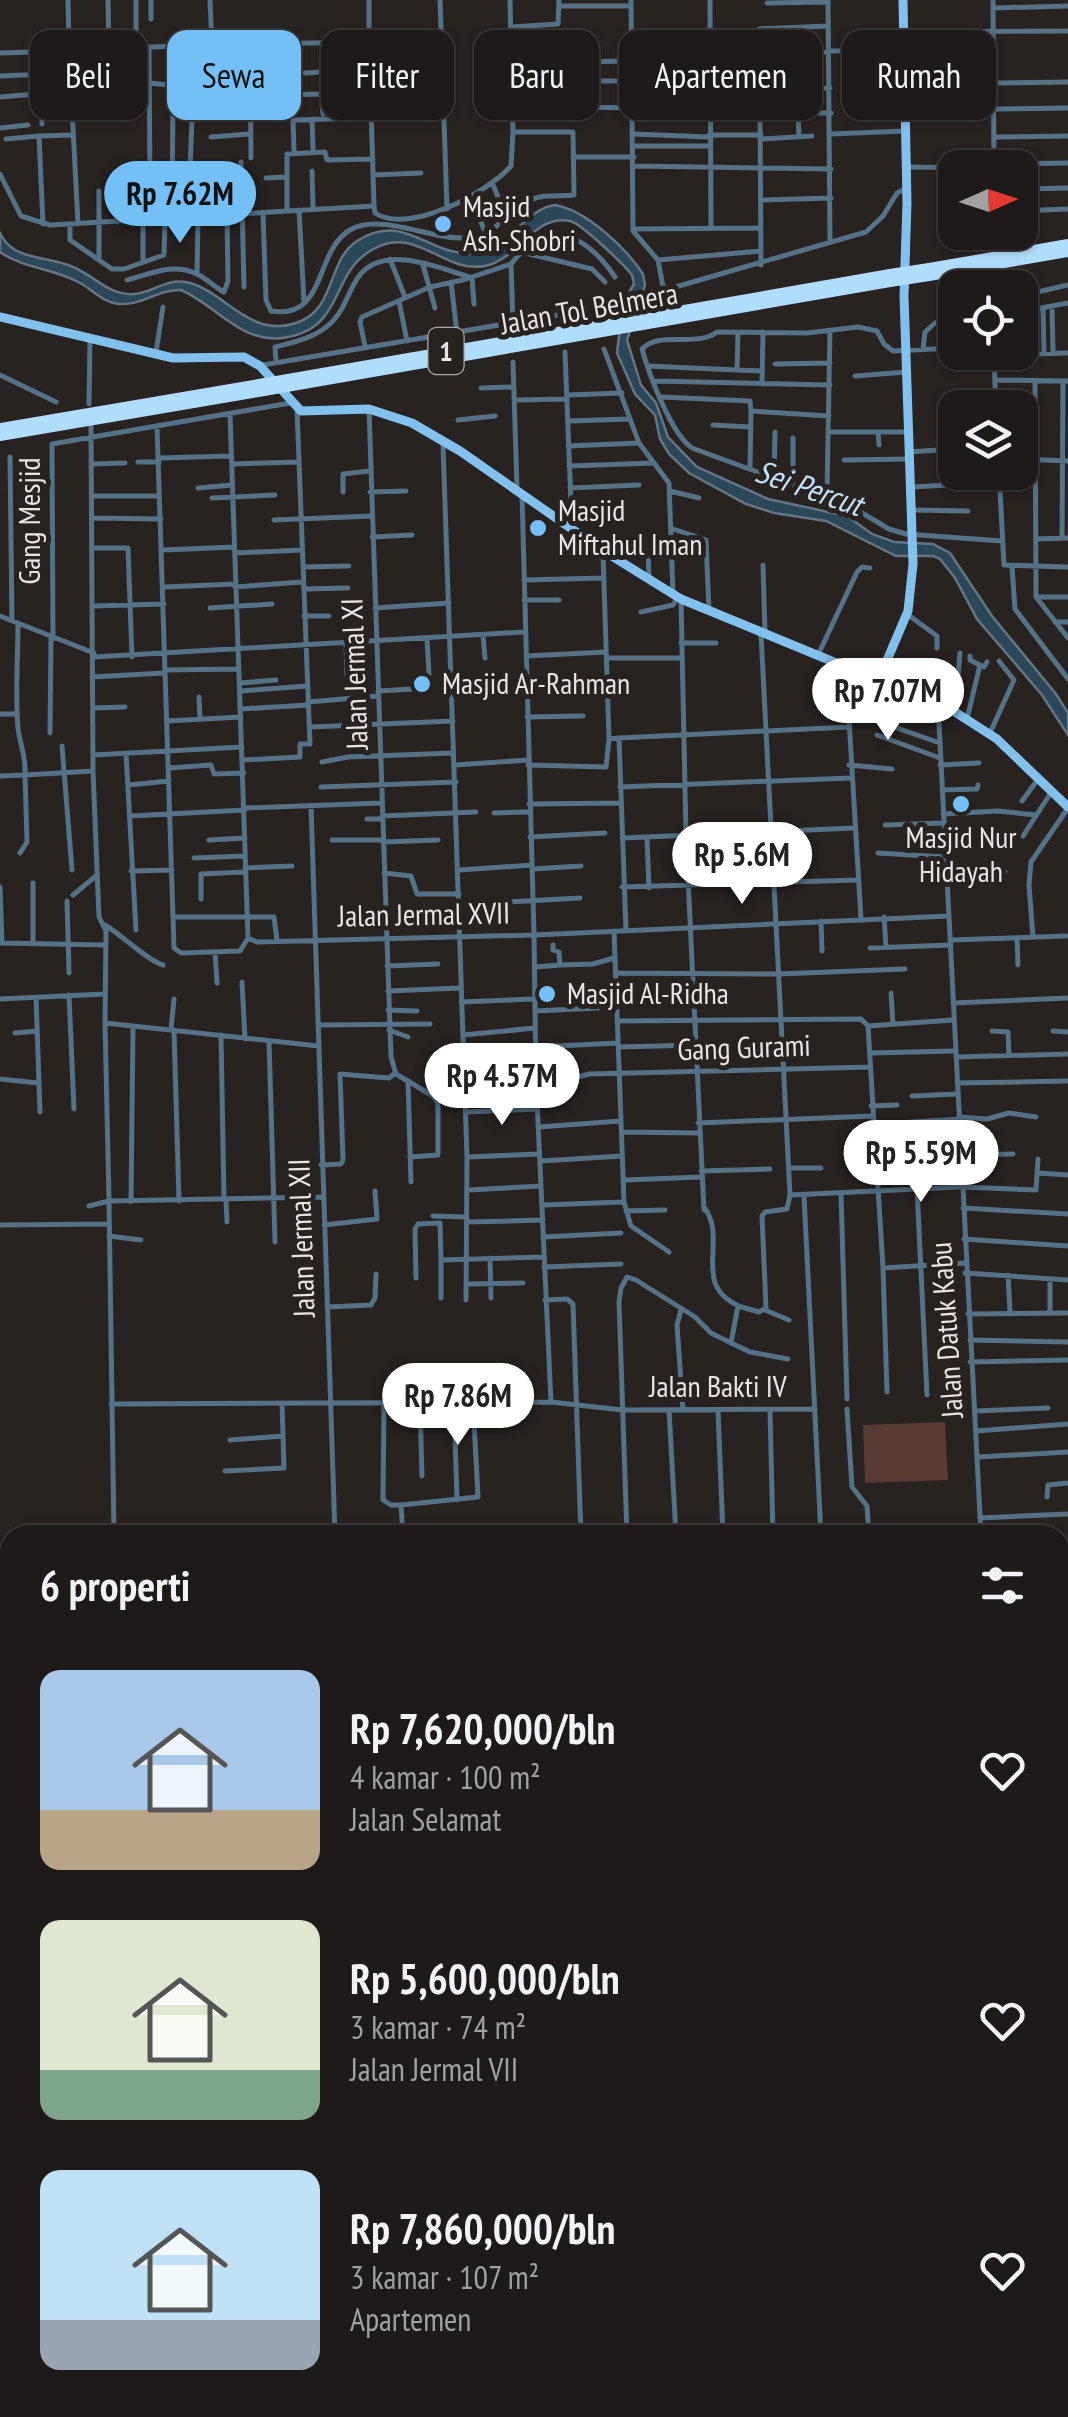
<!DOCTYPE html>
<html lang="id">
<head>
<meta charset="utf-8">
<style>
  :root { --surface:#1e1a19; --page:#262322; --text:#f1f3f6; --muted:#a1a1a2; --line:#3c3838; --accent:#74c0f6 }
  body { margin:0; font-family:"PT Sans Narrow",sans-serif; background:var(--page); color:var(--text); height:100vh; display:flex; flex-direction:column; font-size:38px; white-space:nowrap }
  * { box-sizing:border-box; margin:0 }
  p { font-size:32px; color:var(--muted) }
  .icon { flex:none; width:55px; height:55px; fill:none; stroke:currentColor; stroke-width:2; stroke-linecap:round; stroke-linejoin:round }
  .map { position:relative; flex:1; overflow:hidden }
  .side { position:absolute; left:0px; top:1525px; width:1070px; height:892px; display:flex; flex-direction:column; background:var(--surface); border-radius:30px 30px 0 0; box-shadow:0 2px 8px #0004,0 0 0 2px var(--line) }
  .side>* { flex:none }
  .guide { position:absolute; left:30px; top:30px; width:1010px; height:90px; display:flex; gap:20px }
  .needle { width:65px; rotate:87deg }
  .controls { position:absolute; left:938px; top:150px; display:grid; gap:20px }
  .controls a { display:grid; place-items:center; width:100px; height:100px; border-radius:20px; background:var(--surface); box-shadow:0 2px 8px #0004,0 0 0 2px var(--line); font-size:50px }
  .price { position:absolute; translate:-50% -85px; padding:0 22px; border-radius:35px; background:#fff; color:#222; font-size:32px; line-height:65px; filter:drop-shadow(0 2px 5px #0008) }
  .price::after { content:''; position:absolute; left:50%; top:60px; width:30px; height:22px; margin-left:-15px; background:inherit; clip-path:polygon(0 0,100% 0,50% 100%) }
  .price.active { background:var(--accent); color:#111 }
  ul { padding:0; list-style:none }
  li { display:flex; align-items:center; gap:30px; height:250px; padding:0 40px }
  li span { display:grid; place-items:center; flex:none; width:280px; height:200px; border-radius:20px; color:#555 }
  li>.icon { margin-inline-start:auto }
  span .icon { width:120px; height:120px; fill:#fffc; stroke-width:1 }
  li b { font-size:42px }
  h2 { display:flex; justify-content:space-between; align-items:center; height:120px; padding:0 40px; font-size:42px }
  .pill { padding:0 35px; border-radius:20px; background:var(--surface); box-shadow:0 2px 8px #0004,0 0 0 2px var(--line); font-size:35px; line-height:90px }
  .pill.active { background:var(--accent); color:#111 }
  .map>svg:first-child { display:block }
  .green { fill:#593a34 }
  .water { fill:#2c475a; stroke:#657683; stroke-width:2.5 }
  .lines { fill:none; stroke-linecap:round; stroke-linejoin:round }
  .minor { stroke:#557287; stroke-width:5 }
  .tertiary { stroke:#557287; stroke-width:5 }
  .primary { stroke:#82c1ed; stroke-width:9 }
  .motorway { stroke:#b1ddfd; stroke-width:10 }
  .motorway-bridge { stroke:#b1ddfd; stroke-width:10 }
  .poi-dot { fill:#74c0f6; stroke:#282221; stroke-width:4 }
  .labels { text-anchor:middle; stroke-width:10; stroke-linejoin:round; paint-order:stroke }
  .shield { fill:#282221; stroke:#b0aaaa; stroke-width:2.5 }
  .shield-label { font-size:28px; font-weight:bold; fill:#eae5e4 }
  .poi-label { font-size:30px; fill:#eae5e4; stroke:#282221; text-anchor:start }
  .street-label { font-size:30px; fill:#eae5e4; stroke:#282221 }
  .water-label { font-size:32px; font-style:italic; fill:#c2e1f8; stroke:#282221 }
</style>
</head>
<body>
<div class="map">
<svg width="1068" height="2417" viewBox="0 0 1068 2417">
  <rect width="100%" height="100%" fill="#282221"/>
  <path class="green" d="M945 1422 948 1480 865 1483 863 1425Z"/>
  <path class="water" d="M555 205C586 210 626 248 643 274L645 285 627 340 641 385 656 403 668 437 697 467 768 499 847 516 872 534 894 542 933 544 950 553 992 616 1056 694 1068 713V735L1042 695 977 619 955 578 940 559 933 556H896L826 521 774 513 746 504 689 473 669 454 660 439 655 415 635 394 617 353 623 303 634 284 632 275C624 265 581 223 570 221 533 214 518 260 485 266 442 274 415 222 370 251 329 276 345 330 282 338 240 343 216 305 181 290 160 289 142 305 121 304 104 304 93 290 80 283 54 268 24 269 0 252V233C4 240 7 245 15 250 31 259 55 259 73 267 95 276 109 296 134 294 152 293 165 279 185 282 223 288 248 339 296 323 337 310 326 261 357 241 404 210 429 257 472 253 509 251 524 209 555 205Z"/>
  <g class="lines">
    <path class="minor" d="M108 0 109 49
      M136 0V47
      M151 0V19
      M440 0 447 209
      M631 0 633 231 658 260 663 287 672 288 866 232 883 216 897 193 905 189
      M710 0 711 228
      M828 0 830 242
      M210 1 212 44
      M767 3 828 2
      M559 6H631
      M993 8 1068 6
      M511 27 558 24 559 0
      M759 29 828 26
      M903 32 1068 31
      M369 37 414 36
      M369 42 374 206
      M250 43 251 158
      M631 48 665 47
      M828 51 903 50
      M0 53 69 51 78 224
      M761 53 829 52
      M711 66 747 67
      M666 72 665 47 711 48
      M305 73 370 69
      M0 76 70 73
      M573 81H632
      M511 82 543 81
      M149 83 169 85 173 93 172 220
      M994 83 1068 82
      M759 91V115
      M728 92 830 88
      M42 93V124
      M633 94 710 96
      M282 95 321 94 323 114
      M0 97 71 91
      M324 100 371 99
      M573 100 572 62 631 61
      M544 105 543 64 572 62
      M575 107 705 109
      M371 109 424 107
      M995 109 1068 108
      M710 113H831
      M282 114V43
      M798 114 799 136
      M760 115 761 265
      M312 119 313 149
      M0 128 28 125
      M633 134 709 137
      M831 134 905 131
      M709 135H761
      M39 136 73 135
      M211 137 249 134
      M995 137 1068 136
      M6 139 39 136 43 224
      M761 139 812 136
      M634 146H709
      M294 151 293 120 372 118
      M573 157H634
      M241 162 244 287
      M994 164 1068 163
      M1024 164 1025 211
      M634 166 831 169
      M905 167 994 168 993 0
      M226 170V189L242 188
      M312 171 313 209
      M0 174 21 216 50 225 374 206
      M373 175 421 173
      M266 178 286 177
      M492 182 507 220
      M1025 189 1068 188
      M117 195V222
      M471 196 486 235
      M761 200 831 198
      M225 204 226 216
      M374 206 375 213C409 235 487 193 511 166L513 132 510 0
      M299 210 304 302
      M287 211V154L325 152 327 160 373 159
      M1020 211 1068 209
      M263 213 266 300 271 311C327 320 314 251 350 230 380 212 431 240 464 238 495 237 504 215 529 201 543 193 560 197 574 195L573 132H513
      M188 219 195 45
      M70 224V240L112 269H124L164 255 165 220
      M633 229 760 228
      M521 252 592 269 605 282
      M99 257V191
      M390 259 405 297
      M143 260V192L150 186 149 47
      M658 260 761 251
      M423 265 435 308
      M197 274 198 218
      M472 277 474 304
      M127 280C150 274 174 262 197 274 207 279 215 287 224 292L228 281 227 216
      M451 282 457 333
      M1020 296 1068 285
      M399 301 407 341
      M1052 306 1053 353
      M1043 308 1044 354
      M1020 312 1068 303
      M513 324 511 264C548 217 585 233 615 277
      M365 346 360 322 362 317 430 287 463 280 511 264
      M955 348 893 351 884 344 877 331 858 327 807 333 717 332C696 348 660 330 642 349 649 374 671 434 692 448L793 485 827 492 889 529 906 534 1002 541
      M604 349 639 443 669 483 673 594
      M923 349 925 332 935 323
      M156 352 163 307
      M565 352 572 529
      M994 355 1068 353
      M994 356 996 408
      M276 362 275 347C295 342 315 338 331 323 345 310 348 291 359 276 384 244 438 267 469 277
      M513 362 517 488
      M775 364 830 363
      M263 365 558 315
      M648 366 737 370 738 333
      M737 370 762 371
      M0 375 56 402
      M855 376 907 372
      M996 380 1068 381
      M654 381 830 385
      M1035 382 1036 597 1068 638
      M762 384 763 332
      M481 388 514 387
      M567 395 622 393
      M661 397 750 401 751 411
      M515 400 567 399
      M89 404 90 339
      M369 409 391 1057 396 1074 433 1096 438 1103V1155L410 1157
      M230 414 248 938 257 942 534 935 536 1079 551 1402
      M458 420 495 416
      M568 421 630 419
      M713 425 750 427
      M157 426 174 948 181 953 240 951 248 938
      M91 427 93 771 99 917 106 931 105 1023 319 1046
      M829 432H906
      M878 432 879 445
      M793 438V485
      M443 444 467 1157 466 1300
      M568 446 639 443
      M908 452 955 449
      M10 457 12 621
      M159 458 231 456
      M1020 459 1068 461
      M844 460 908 459
      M138 462H159
      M92 464 125 463
      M232 464 298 462
      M569 466 654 463
      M750 467 751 411 829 416
      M999 472 1004 565 1068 567
      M774 478 775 432
      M912 487 966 484
      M198 488 232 485
      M570 488 639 485
      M670 491 699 498
      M343 492V474L369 471
      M370 492 406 491
      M827 492 830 330
      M92 496H159
      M212 498 275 495
      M912 510 968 511
      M92 518 161 519
      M274 520 371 516
      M673 529 706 540 709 611
      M372 537 412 535
      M1062 538 1063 381
      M1036 539 1068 538
      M93 548H128L132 657
      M163 550 234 547
      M648 551 649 576
      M235 553 302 550
      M603 553 609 739 619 738 626 930
      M763 565 765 633
      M303 567 349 566
      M1012 567 1015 609 1068 679
      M524 580 604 578
      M165 587 235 584
      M235 587 302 582
      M304 589 348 588
      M1036 597H1068
      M681 599 686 836 704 1210
      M524 600H559
      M94 606 164 604
      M210 608 272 604
      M375 608 449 603
      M641 612 673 605 678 597
      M907 614 937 636V648
      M0 616 94 653
      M304 616H329
      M1055 622H1068
      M18 624C18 658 15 694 18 728 20 748 26 752 25 775L93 771
      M483 635 485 658
      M53 639 52 444 290 403
      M427 639 429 674
      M681 643H716
      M346 645 347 676
      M818 655 857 572 862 567 870 568
      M526 656 606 652
      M970 656V660L980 665
      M94 657 525 632
      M607 658H682
      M846 669 861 919
      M165 670 239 669
      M92 677 164 673
      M240 683 276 680
      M526 688 607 683
      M241 691 307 686
      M378 691 413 689
      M199 697 200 719
      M308 702 378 696
      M93 708 125 707
      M241 709 308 705
      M848 711 940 743
      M955 712 960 653
      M0 714H17
      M527 717 583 716
      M967 719 980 665 984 667 987 662
      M167 721 241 717
      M311 727 453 721
      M50 733 51 638
      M990 733 1014 680 999 661
      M877 735 940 758
      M619 738 848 727
      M62 746 72 870
      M126 753 136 930
      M93 755 242 747
      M243 760 300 757V744H310L297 409
      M322 762 348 757 453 753
      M455 765 528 760
      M528 765 606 767 609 739
      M849 765 892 769
      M940 765 979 763
      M169 768 211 765 214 774 244 773
      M0 776 25 775 27 842 20 853
      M128 785 169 781
      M321 787 456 782
      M620 787 850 778
      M942 790 977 789 978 785
      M1022 801 1039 778
      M529 804 620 803
      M311 806 335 1535
      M245 808 381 803
      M494 813 529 812
      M943 814 998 811 1036 815
      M130 816 245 810
      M382 816 476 812
      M367 819H382
      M885 825 944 823
      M1023 836 1052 791
      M530 837 605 833
      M622 838 855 828
      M647 838 649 888
      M209 840 245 838
      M332 840H383
      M383 842 438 840
      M945 845H966
      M878 853 945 857
      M194 858 244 856
      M245 868 292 866
      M533 869 581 866
      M459 870 532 865
      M131 871 172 870
      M384 873 411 876 417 894H459
      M946 873 1005 872
      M33 883V943
      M0 887 2 943
      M622 887 858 880
      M73 895 97 875
      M201 899V874L245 872
      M67 901 69 973
      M491 903 580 898
      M173 917H274L277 941
      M884 917 886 947
      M821 921 822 951
      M105 925C122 935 148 961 163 965
      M614 931 624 1202 631 1226 669 1252
      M1033 937 1029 885 1031 862 1068 808
      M1017 938 1018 965
      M951 940 1066 936
      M0 943 106 945
      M553 945V950L559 952 560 965 593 964 614 958
      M870 948 951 945
      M215 952 217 983
      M387 966 438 964
      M535 967 560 965
      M615 973 778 974 905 969
      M242 982 245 1039
      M388 991 460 988
      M595 993 616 992
      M891 993 893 1024
      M69 995 74 1109
      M36 997 40 1112
      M0 999 105 994
      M461 1002 535 999
      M953 1003 1068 998
      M388 1010 417 1011
      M535 1011 598 1008
      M617 1021 861 1019 868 1026
      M105 1023 109 1201 322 1197
      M318 1025 430 1024
      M868 1026 883 1268 887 1392
      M868 1026 953 1020
      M171 1029 174 999
      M174 1030 179 1201
      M389 1030 408 1037
      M992 1031 1008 1032 1009 1055
      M1053 1031 1068 1032
      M15 1033 37 1031
      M221 1035 224 1199
      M463 1035 535 1028
      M269 1041 275 1242
      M536 1047 618 1043
      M618 1047 697 1045
      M870 1053 954 1051
      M956 1057 1068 1054
      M463 1070 535 1066
      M0 1079 38 1083
      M536 1079 574 1078 589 1074 870 1067
      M408 1081 411 1182
      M957 1083 1068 1081
      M912 1096 957 1094
      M871 1106 897 1105
      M465 1112 537 1109
      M959 1117 987 1119 1009 1113 1036 1117
      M698 1123 872 1116
      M897 1123 959 1119
      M539 1127 620 1121
      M622 1132 699 1133
      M898 1149 961 1145
      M961 1155 1013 1154
      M467 1157 539 1154
      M541 1161 622 1156
      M321 1165 341 1164 343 1160 340 1074 389 1078 394 1074
      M789 1168H821
      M701 1171 770 1169
      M1038 1173 1068 1175
      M625 1180 701 1177
      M962 1187 1036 1190 1038 1159
      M917 1188 927 1395
      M469 1190 541 1186
      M841 1193 847 1399
      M804 1196 821 1535
      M226 1199 227 1222
      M131 1202 133 1026
      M543 1205 624 1202
      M89 1206 109 1201 114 1535
      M704 1207C729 1240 690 1284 739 1306
      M963 1208 1068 1214
      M626 1211 665 1210
      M433 1216 467 1217
      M468 1222 543 1220
      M0 1225 109 1224
      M324 1225 377 1219 375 1191
      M109 1236 141 1240
      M543 1237 621 1233
      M964 1239 1068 1246
      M490 1258 491 1298
      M441 1260V1298
      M544 1267 621 1264
      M883 1268 965 1263
      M965 1273 1068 1280
      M1008 1275 1010 1312
      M416 1278 415 1229 418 1224 440 1223 441 1260 543 1257
      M466 1284 523 1283
      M545 1300 567 1299 573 1304 581 1535
      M327 1307 371 1305 375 1298 376 1274
      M681 1310 677 1325 683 1410
      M765 1310 789 1320
      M1050 1313V1279
      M968 1314 1068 1313
      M970 1340 1068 1342
      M731 1343 750 1352 788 1359
      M970 1362 1068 1360
      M464 1403V1373
      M111 1404 551 1402 622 1410 815 1409
      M454 1404 457 1500
      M384 1405 383 1500 391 1505H401L403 1535
      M420 1405 422 1476
      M847 1409 852 1487 867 1506 869 1535
      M669 1410 676 1535
      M718 1410 723 1535
      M770 1410 773 1535
      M975 1411 1048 1408
      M976 1431 1068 1424
      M230 1440 283 1436
      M978 1457 1068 1452
      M225 1471 284 1468 282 1403
      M1047 1497 1048 1485 1068 1483
      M401 1505 478 1497 473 1403
      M980 1518 1068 1514
      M627 1535 619 1302 621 1288 627 1277 636 1280 695 1317 711 1333 731 1343 738 1306 759 1312 766 1308 762 1216 765 1212 787 1209 790 1195
      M1060 1541H1068
      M1060 1570H1068
      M1060 1614H1068
      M1060 1629H1068
      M1060 1643H1068
      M1060 1665H1068
      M1060 1689 1068 1688
      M1060 1714H1068
      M1060 1730 1068 1729
      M1060 1754H1068
      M1060 1779 1068 1778
      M1060 1790H1064
      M0 1793H10
      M1060 1818H1068
      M1060 1862 1068 1861
      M1060 1878H1068
      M1060 1908 1068 1907
      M1060 1934 1066 1933
      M1066 1955 1068 1971
      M0 1957H10
      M1060 1995 1068 1994
      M1060 2022H1068
      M1060 2037H1068
      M1060 2070H1068
      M1060 2086H1068
      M1060 2117H1068
      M1060 2145H1068
      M1060 2173 1068 2172
      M1060 2204H1068
      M1060 2231 1068 2230
      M1060 2247 1068 2246
      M0 2271H10
      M1060 2277 1068 2276
      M1060 2305H1068
      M0 2333 10 2332
      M1060 2344 1068 2343
      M1060 2361H1068
      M0 2384 10 2383
      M1060 2389 1068 2390
      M143 2408V2417
      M367 2408V2417
      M612 2408V2417
      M819 2408 820 2417
      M913 2408 914 2417
      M1020 2411 1068 2412
      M0 2416 65 2413"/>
    <path class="tertiary" d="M68 0 69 51 195 45 369 42V0
      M522 494 534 935 949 916
      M761 634 790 1195 960 1187
      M938 704 981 1535
      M0 2207 10 2206
      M64 2408 65 2417
      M1020 2408V2417"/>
    <path class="primary" d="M0 317 173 358 244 357 260 366 301 411 369 409 412 423 460 451 602 550 681 599 955 712 997 739 1068 807
      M879 679 908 611 913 564 904 296 907 202 903 0"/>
    <path class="motorway" d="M929 268 1068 244
      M929 276 1068 252
      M288 379 890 274
      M292 386 890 282
      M0 428 259 384
      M0 436 264 391"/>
    <path class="motorway-bridge" d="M890 274 929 268
      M890 282 929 276
      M259 384 288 379
      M264 391 292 386"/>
  </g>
  <g class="poi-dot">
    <circle cx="443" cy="224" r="10"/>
    <circle cx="538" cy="528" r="10"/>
    <circle cx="422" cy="684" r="10"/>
    <circle cx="961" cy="804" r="10"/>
    <circle cx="547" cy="994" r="10"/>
  </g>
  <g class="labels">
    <rect class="shield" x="428.5" y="328" width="35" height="46" rx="8"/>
    <g class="shield-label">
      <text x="446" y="361">1</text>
    </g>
    <g class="poi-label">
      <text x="463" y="217">Masjid<tspan x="463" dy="34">Ash-Shobri</tspan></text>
      <text x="558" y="521">Masjid<tspan x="558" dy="34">Miftahul Iman</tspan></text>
      <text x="442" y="694">Masjid Ar-Rahman</text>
      <text x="961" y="848" text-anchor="middle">Masjid Nur<tspan x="961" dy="34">Hidayah</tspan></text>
      <text x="567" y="1004">Masjid Al-Ridha</text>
    </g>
    <g class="street-label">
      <text transform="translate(589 309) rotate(-10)" y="10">Jalan Tol Belmera</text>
      <text transform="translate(30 521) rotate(-90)" y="10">Gang Mesjid</text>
      <text transform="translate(355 674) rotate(-92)" y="10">Jalan Jermal XI</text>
      <text transform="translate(424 915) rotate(-1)" y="10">Jalan Jermal XVII</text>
      <text transform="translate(744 1048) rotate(-2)" y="10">Gang Gurami</text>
      <text transform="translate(302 1238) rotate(-92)" y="10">Jalan Jermal XII</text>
      <text transform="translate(947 1330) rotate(-94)" y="10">Jalan Datuk Kabu</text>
      <text x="718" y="1397">Jalan Bakti IV</text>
    </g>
    <g class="water-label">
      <text transform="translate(809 488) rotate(19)" y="11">Sei Percut</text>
    </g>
  </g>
</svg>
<div class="controls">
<a><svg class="needle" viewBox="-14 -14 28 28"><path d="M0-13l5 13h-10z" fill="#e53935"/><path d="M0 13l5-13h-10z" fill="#a1a1a2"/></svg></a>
<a><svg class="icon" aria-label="locate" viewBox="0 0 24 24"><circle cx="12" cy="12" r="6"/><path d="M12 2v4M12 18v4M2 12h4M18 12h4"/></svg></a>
<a><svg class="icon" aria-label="layers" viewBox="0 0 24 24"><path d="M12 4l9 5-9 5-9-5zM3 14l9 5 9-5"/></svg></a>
</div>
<b class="price active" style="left:180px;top:246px">Rp 7.62M</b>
<b class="price" style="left:888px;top:743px">Rp 7.07M</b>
<b class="price" style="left:742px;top:907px">Rp 5.6M</b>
<b class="price" style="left:502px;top:1128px">Rp 4.57M</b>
<b class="price" style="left:921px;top:1205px">Rp 5.59M</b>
<b class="price" style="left:458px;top:1448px">Rp 7.86M</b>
<div class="guide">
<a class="pill">Beli</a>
<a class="pill active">Sewa</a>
<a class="pill">Filter</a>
<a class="pill">Baru</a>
<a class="pill">Apartemen</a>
<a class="pill">Rumah</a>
</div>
<section class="side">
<h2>6 properti<svg class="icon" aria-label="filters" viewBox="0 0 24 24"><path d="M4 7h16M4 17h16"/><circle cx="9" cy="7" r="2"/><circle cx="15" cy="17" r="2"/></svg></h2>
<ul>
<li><span style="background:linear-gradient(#a9c7e8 70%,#b9a48a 0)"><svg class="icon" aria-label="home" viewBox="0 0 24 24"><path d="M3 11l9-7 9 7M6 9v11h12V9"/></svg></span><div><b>Rp 7,620,000/bln</b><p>4 kamar · 100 m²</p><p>Jalan Selamat</p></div><svg class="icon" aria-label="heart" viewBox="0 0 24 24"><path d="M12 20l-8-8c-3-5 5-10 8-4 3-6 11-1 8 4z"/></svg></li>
<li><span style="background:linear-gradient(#dfe7d0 75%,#7fa58c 0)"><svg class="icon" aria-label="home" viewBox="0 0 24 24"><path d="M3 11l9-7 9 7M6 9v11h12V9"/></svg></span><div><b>Rp 5,600,000/bln</b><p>3 kamar · 74 m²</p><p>Jalan Jermal VII</p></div><svg class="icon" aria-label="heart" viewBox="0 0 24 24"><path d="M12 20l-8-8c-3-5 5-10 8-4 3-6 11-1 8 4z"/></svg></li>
<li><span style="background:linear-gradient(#bfe0f5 75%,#9aa5b1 0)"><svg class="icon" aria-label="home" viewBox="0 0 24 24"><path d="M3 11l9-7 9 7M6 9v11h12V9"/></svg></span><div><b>Rp 7,860,000/bln</b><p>3 kamar · 107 m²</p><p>Apartemen</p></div><svg class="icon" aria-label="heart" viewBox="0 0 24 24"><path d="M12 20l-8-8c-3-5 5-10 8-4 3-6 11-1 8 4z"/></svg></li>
</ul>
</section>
</div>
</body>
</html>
